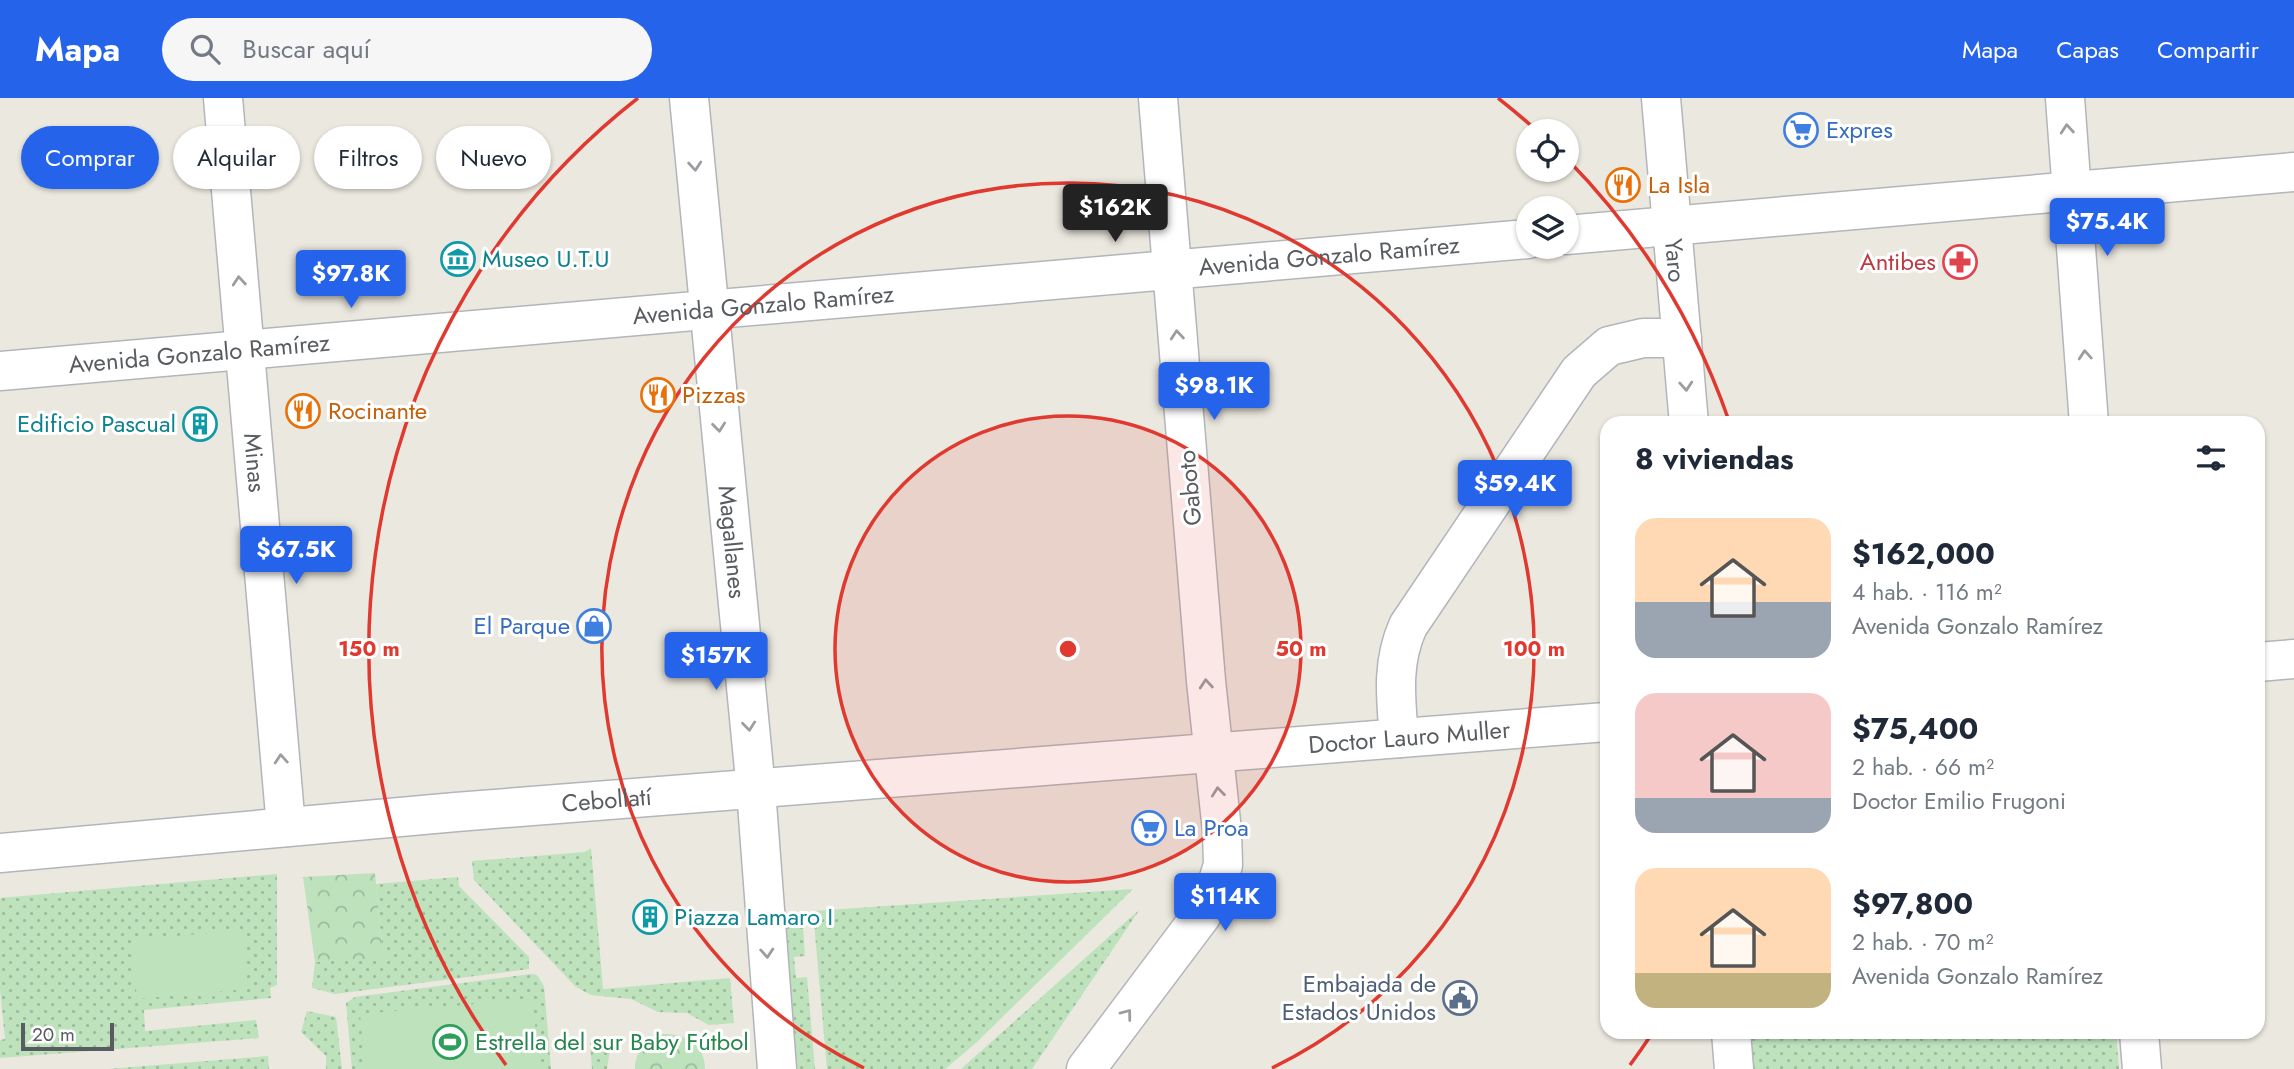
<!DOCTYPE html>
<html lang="es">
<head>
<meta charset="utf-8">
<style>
  :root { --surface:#fff; --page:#f6f6f7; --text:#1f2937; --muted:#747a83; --accent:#2563eb }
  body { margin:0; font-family:Jost,sans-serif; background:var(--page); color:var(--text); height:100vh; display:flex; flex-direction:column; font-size:26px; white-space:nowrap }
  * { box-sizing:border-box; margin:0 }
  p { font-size:23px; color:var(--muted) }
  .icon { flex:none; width:38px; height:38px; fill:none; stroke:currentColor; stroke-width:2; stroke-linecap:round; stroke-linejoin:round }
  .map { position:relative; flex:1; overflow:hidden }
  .panel { position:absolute; left:1600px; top:318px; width:665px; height:623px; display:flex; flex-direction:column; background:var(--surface); border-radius:21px; box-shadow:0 2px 5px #0004 }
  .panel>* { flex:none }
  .banner { position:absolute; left:21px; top:28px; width:665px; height:63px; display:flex; gap:14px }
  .fabs { position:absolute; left:1516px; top:21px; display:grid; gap:14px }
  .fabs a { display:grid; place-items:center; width:63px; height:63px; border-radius:50%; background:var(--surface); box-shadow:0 2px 5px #0004; font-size:35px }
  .scale { position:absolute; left:21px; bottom:18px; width:93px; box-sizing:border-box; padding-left:7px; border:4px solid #585c60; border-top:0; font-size:19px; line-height:24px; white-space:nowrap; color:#585c60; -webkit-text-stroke:5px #fff; paint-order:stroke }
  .price { position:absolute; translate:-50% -60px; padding:0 16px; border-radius:7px; background:var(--accent); color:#fff; font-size:23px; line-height:46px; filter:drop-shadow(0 2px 4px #0008) }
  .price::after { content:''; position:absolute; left:50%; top:42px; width:21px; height:16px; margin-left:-10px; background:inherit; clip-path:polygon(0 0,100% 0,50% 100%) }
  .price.selected { background:#222; color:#fff }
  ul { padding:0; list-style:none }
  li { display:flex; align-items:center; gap:21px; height:175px; padding:0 35px }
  li span { display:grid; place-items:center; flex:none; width:196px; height:140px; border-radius:21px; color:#555 }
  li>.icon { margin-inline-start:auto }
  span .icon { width:84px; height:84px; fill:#fffc; stroke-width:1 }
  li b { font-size:30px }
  h2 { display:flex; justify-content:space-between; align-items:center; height:84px; padding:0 35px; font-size:30px }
  .pill { padding:0 24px; border-radius:32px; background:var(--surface); box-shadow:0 2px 5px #0004; font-size:24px; line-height:63px }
  .pill.selected { background:var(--accent); color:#fff }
  header { display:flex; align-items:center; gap:42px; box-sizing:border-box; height:98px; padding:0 35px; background:var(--accent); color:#fff }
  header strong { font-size:33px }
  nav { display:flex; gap:38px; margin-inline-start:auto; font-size:24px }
  .search { width:490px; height:63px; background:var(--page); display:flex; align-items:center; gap:18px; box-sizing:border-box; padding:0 24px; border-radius:38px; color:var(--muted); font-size:26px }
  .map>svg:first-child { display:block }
  .grass { fill:url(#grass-dots) }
  .park { fill:url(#park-crowns) }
  .pitch { fill:#bde2bc }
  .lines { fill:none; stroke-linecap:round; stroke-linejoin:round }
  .minor-casing { stroke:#b2b6ba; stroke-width:41 }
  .minor { stroke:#fff; stroke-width:38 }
  .oneway { stroke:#9b9da0 }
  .ring { fill:none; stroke:#e03930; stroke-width:3.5 }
  .labels { text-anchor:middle; stroke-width:6; stroke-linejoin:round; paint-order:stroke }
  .shop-label { font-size:24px; fill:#366cbe; stroke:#fff; text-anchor:start }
  .food-label { font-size:24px; fill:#c56008; stroke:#fff; text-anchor:start }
  .street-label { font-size:24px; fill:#585c60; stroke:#fff }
  .culture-label { font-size:24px; fill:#0d838f; stroke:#fff; text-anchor:start }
  .health-label { font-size:24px; fill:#be3a42; stroke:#fff; text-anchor:end }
  .service-label { font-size:24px; fill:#4e5e75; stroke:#fff; text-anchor:end }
  .leisure-label { font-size:24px; fill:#27864d; stroke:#fff; text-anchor:start }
  .centre { fill:#e03930; stroke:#fff; stroke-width:3.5 }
  .ring-label { font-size:21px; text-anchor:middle; font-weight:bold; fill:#e03930; stroke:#fff; stroke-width:6; stroke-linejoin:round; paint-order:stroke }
</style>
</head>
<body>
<header>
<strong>Mapa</strong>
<div class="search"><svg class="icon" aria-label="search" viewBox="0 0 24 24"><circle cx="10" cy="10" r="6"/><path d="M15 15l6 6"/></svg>Buscar aquí</div>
<nav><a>Mapa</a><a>Capas</a><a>Compartir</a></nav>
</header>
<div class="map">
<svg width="2294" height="971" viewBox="0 0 2294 971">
  <defs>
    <pattern id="grass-dots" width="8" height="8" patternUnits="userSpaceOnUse" patternTransform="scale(1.75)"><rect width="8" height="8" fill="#bde2bc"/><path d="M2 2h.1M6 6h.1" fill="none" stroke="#9cba9c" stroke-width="1.8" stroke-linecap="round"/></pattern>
    <pattern id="park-crowns" width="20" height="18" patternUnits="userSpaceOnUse" patternTransform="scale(1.75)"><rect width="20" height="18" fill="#bde2bc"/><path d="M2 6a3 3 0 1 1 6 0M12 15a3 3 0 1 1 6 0" fill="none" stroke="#9cba9c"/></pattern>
  </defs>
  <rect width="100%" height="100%" fill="#ebe8df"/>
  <path class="grass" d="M591 750 603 891 730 880 734 925 709 927 687 915 658 914 631 901 591 897 576 889 474 782 472 763 585 754Z
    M277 776V887L270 890 271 900 144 912 145 933 256 922 259 940 0 960V942L5 941 0 891V800Z
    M458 779 459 788 529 859V871L335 896 312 890 315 864 383 859 376 786Z
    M1133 791 977 944 945 971H827L813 813Z
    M1140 811 1032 971H961Z
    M802 813 805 858 794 859 796 880 807 879 815 971H795L782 815Z
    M531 876 537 877 544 888 551 971H352L346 905 355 899Z
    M307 913 336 919 342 971H326V958L301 934Z
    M1968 934 2116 935 2119 971H1753L1750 935Z
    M612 940 607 971H592L590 944Z
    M268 958 269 971H108Z"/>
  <path class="park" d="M375 775 383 860 315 864 303 779Z
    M663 936C685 936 705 946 705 971H635C635 952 647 942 663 936Z"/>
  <path class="pitch" d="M243 832 248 891 137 901 131 842Z
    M533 901 539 971H365L360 916Z"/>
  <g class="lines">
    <g class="minor-casing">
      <g id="minor">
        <path id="s1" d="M223 0 286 729"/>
        <path id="s2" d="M689 0 756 692 777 971"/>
        <path id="s3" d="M1661 0 1689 326"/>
        <path d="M2065 0 2089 326"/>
        <path d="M1566 137 2294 74"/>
        <path id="s4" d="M0 273 1528 141"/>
        <path d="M2258 564 2294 561"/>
        <path d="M1399 640C1396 601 1391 566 1408 528L1579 274 1609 248 1643 240H1682"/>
        <path id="s5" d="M0 755 456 714 1606 624"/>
        <path d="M1731 934 1734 971"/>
        <path d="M2139 934 2142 971"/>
        <path d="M1086 971 1201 818 1214 796 1223 767 1222 733 1206 583 1158 0"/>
      </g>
    </g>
    <use href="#minor" class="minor"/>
  </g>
  <defs><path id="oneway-chevron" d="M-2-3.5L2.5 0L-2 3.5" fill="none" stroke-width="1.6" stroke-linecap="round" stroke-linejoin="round" transform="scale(1.75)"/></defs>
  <g class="oneway">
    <use href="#oneway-chevron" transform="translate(2067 31) rotate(-95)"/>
    <use href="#oneway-chevron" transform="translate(695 68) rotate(85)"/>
    <use href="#oneway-chevron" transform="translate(239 183) rotate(-95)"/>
    <use href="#oneway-chevron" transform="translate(1177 237) rotate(-95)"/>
    <use href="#oneway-chevron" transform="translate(2085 257) rotate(-94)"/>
    <use href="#oneway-chevron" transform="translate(1686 288) rotate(86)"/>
    <use href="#oneway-chevron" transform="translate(719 329) rotate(84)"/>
    <use href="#oneway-chevron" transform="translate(1206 586) rotate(-95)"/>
    <use href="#oneway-chevron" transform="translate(749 628) rotate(84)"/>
    <use href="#oneway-chevron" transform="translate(281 661) rotate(-94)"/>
    <use href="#oneway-chevron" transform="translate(1218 694) rotate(-96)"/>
    <use href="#oneway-chevron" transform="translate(767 855) rotate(86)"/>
    <use href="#oneway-chevron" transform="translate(1127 916) rotate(-53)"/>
  </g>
  <circle cx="1068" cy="551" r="233" fill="#e03930" fill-opacity=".12"/>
  <g class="ring">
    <circle cx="1068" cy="551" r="233"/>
    <path d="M864 970A466 466 0 1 1 1272 970"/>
    <path d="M1651 937A699 699 0 0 1 1630 967M506 967A699 699 0 0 1 638 0M1498 0A699 699 0 0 1 1536 32M1567 61A699 699 0 0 1 1729 323"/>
  </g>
  <defs>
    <g id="supermarket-ring" transform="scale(1.75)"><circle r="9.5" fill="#fff" stroke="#3f7fe0" stroke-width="1.5"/><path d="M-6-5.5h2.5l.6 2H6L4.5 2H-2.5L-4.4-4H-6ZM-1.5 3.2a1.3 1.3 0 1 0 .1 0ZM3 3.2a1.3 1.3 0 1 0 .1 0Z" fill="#3f7fe0"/></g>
    <g id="restaurant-ring" transform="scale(1.75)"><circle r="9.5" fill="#fff" stroke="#e8710a" stroke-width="1.5"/><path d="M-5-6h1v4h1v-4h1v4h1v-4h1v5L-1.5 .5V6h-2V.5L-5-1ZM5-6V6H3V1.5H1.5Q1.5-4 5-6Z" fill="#e8710a"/></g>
    <g id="museum-ring" transform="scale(1.75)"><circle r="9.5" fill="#fff" stroke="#0f9aa8" stroke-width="1.5"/><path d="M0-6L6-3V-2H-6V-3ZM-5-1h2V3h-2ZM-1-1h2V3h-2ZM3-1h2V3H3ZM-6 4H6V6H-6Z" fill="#0f9aa8"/></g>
    <g id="pharmacy-ring" transform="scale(1.75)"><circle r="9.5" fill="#fff" stroke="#e0444e" stroke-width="1.5"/><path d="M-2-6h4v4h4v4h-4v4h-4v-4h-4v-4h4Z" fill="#e0444e"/></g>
    <g id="building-ring" transform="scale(1.75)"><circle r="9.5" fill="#fff" stroke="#0f9aa8" stroke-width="1.5"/><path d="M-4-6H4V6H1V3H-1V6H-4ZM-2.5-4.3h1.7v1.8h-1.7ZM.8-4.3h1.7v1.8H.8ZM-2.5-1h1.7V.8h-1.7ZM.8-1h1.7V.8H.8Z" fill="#0f9aa8"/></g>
    <g id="shop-ring" transform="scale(1.75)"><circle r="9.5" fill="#fff" stroke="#3f7fe0" stroke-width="1.5"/><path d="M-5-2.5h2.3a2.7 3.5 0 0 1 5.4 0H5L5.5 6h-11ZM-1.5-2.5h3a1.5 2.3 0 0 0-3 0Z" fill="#3f7fe0"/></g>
    <g id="civic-ring" transform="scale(1.75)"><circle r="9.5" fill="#fff" stroke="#5c6f8a" stroke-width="1.5"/><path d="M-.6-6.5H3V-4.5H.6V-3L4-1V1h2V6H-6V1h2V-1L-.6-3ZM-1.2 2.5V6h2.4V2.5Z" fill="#5c6f8a"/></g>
    <g id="stadium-ring" transform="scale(1.75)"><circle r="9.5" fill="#fff" stroke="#2e9e5b" stroke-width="1.5"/><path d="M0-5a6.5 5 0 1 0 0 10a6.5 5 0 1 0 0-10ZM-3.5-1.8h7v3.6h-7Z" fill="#2e9e5b"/></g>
  </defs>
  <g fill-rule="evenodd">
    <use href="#supermarket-ring" x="1801" y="32"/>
    <use href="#restaurant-ring" x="1623" y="87"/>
    <use href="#museum-ring" x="458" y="161"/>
    <use href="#pharmacy-ring" x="1960" y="164"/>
    <use href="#restaurant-ring" x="658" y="297"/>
    <use href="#restaurant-ring" x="303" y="313"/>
    <use href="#building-ring" x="200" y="326"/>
    <use href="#shop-ring" x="594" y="528"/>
    <use href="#supermarket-ring" x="1149" y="730"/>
    <use href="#building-ring" x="650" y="819"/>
    <use href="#civic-ring" x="1460" y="900"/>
    <use href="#stadium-ring" x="450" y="944"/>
  </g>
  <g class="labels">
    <g class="shop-label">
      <text x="1826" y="40">Expres</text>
      <text x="570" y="536" text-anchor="end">El Parque</text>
      <text x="1174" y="738">La Proa</text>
    </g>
    <g class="food-label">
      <text x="1648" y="95">La Isla</text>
      <text x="682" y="305">Pizzas</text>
      <text x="328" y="321">Rocinante</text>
    </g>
    <g class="street-label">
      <text dy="8" stroke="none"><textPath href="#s4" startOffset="1334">Avenida Gonzalo Ramírez</textPath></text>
      <text dy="8" stroke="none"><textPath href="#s3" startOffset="163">Yaro</textPath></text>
      <text dy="8" stroke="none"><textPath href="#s4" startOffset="766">Avenida Gonzalo Ramírez</textPath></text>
      <text dy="8" stroke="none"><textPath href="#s4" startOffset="200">Avenida Gonzalo Ramírez</textPath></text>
      <text dy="8" stroke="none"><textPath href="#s1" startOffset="366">Minas</textPath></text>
      <text transform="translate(1190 390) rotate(-95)" y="8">Gaboto</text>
      <text dy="8" stroke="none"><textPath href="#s2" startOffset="446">Magallanes</textPath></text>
      <text dy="8" stroke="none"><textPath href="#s5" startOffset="1414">Doctor Lauro Muller</textPath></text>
      <text dy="8" stroke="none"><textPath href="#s5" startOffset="609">Cebollatí</textPath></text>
    </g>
    <g class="culture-label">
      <text x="482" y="169">Museo U.T.U</text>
      <text x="176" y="334" text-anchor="end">Edificio Pascual</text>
      <text x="674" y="827">Piazza Lamaro I</text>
    </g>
    <g class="health-label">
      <text x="1936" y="172">Antibes</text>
    </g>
    <g class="service-label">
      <text x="1436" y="894">Embajada de<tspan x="1436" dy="28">Estados Unidos</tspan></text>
    </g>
    <g class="leisure-label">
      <text x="475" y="952">Estrella del sur Baby Fútbol</text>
    </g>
  </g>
  <circle cx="1068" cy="551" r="10" class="centre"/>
  <g class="ring-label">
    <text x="1301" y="558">50 m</text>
    <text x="1534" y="558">100 m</text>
    <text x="369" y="558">150 m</text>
  </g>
</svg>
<div class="fabs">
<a><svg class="icon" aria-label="locate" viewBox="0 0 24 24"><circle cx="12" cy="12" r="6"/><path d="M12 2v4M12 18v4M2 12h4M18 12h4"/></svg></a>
<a><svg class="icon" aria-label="layers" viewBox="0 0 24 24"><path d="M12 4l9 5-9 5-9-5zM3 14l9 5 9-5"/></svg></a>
</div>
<div class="scale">20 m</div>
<b class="price selected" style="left:1115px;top:146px">$162K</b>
<b class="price" style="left:2107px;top:160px">$75.4K</b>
<b class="price" style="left:351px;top:212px">$97.8K</b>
<b class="price" style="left:1214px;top:324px">$98.1K</b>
<b class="price" style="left:1515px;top:422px">$59.4K</b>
<b class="price" style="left:296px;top:488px">$67.5K</b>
<b class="price" style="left:716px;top:594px">$157K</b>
<b class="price" style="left:1225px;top:835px">$114K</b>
<div class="banner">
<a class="pill selected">Comprar</a>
<a class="pill">Alquilar</a>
<a class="pill">Filtros</a>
<a class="pill">Nuevo</a>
</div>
<section class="panel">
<h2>8 viviendas<svg class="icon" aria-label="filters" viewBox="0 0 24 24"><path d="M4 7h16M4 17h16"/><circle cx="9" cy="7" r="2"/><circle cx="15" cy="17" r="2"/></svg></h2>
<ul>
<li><span style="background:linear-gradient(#ffd9b3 60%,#9aa5b1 0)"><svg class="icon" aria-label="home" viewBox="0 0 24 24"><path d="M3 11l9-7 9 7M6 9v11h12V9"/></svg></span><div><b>$162,000</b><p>4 hab. · 116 m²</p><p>Avenida Gonzalo Ramírez</p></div></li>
<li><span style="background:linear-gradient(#f6c9c9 75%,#9aa5b1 0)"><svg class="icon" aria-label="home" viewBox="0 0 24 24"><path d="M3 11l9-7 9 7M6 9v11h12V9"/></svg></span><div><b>$75,400</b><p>2 hab. · 66 m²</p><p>Doctor Emilio Frugoni</p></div></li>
<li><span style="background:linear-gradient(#ffd9b3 75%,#c2b280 0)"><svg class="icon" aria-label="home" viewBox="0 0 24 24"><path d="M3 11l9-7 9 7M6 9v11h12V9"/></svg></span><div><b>$97,800</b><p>2 hab. · 70 m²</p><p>Avenida Gonzalo Ramírez</p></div></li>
</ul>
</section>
</div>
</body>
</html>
